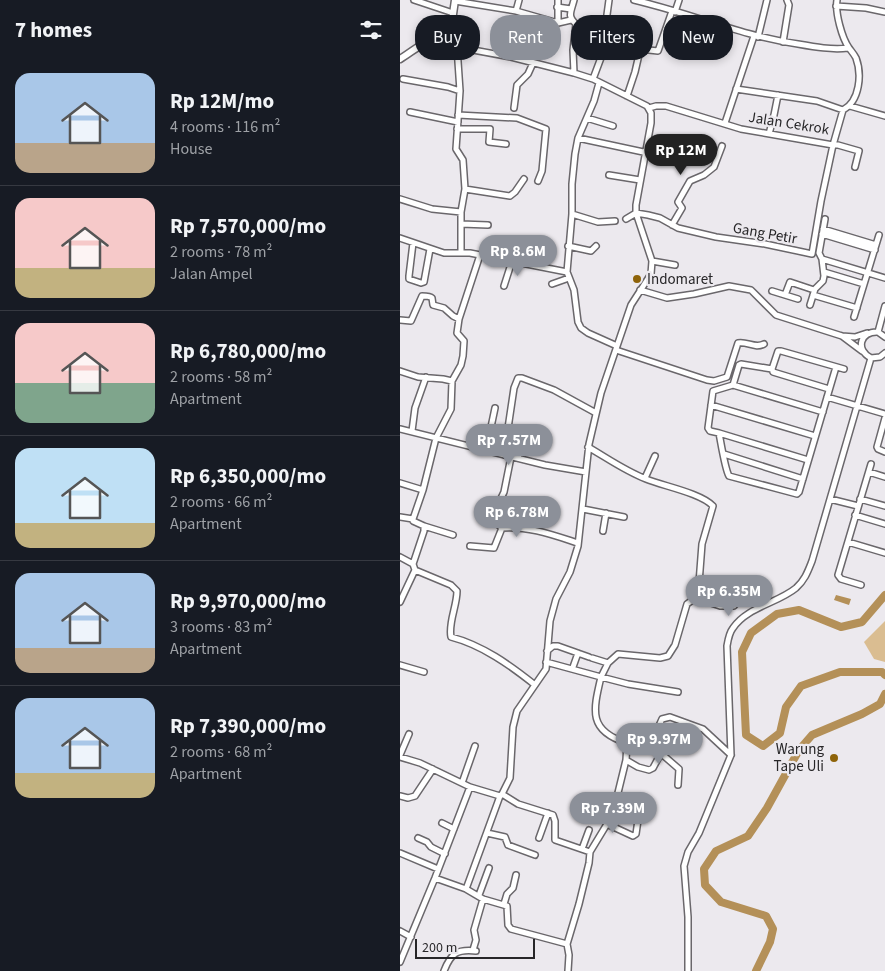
<!DOCTYPE html>
<html lang="en">
<head>
<meta charset="utf-8">
<style>
  :root { --surface:#171b24; --page:#242831; --text:#f1f3f6; --muted:#9ea1a6; --line:#363941; --accent:#8c9099 }
  body { margin:0; font-family:"Source Sans 3",sans-serif; background:var(--page); color:var(--text); height:100vh; display:flex; flex-direction:column; font-size:19px; white-space:nowrap }
  * { box-sizing:border-box; margin:0 }
  p { font-size:16px; color:var(--muted) }
  .icon { flex:none; width:28px; height:28px; fill:none; stroke:currentColor; stroke-width:2; stroke-linecap:round; stroke-linejoin:round }
  .map { position:relative; flex:1; overflow:hidden }
  .side { display:flex; flex-direction:column; background:var(--surface); width:400px }
  .side>* { flex:none }
  .hud { position:absolute; left:15px; top:15px; width:395px; height:45px; display:flex; gap:10px }
  .scale { position:absolute; left:15px; bottom:12px; width:120px; box-sizing:border-box; padding-left:5px; border:2px solid #272628; border-top:0; font-size:14px; line-height:18px; white-space:nowrap; color:#272628; -webkit-text-stroke:4px #ece9ee; paint-order:stroke }
  .price { position:absolute; translate:-50% -42px; padding:0 11px; border-radius:18px; background:var(--accent); color:#fff; font-size:16px; line-height:32px; filter:drop-shadow(0 1px 2px #0008) }
  .price::after { content:''; position:absolute; left:50%; top:30px; width:15px; height:11px; margin-left:-8px; background:inherit; clip-path:polygon(0 0,100% 0,50% 100%) }
  .price.active { background:#222; color:#fff }
  ul { padding:0; list-style:none }
  li { display:flex; align-items:center; gap:15px; height:125px; padding:0 15px }
  li+li { border-top:1px solid var(--line) }
  li span { display:grid; place-items:center; flex:none; width:140px; height:100px; border-radius:15px; color:#555 }
  li>.icon { margin-inline-start:auto }
  span .icon { width:60px; height:60px; fill:#fffc; stroke-width:1 }
  li b { font-size:21px }
  h2 { display:flex; justify-content:space-between; align-items:center; height:60px; padding:0 15px; font-size:21px }
  .chip { padding:0 18px; border-radius:20px; background:var(--surface); box-shadow:0 2px 8px #0003; font-size:18px; line-height:45px }
  .chip.active { background:var(--accent); color:#fff }
  main { display:flex; flex:1; min-height:0 }
  .map>svg:first-child { display:block }
  .green { fill:#dabd91 }
  .water { fill:#b49058 }
  .lines { fill:none; stroke-linecap:round; stroke-linejoin:round }
  .river { stroke:#b49058; stroke-width:8 }
  .minor-casing { stroke:#6a676b; stroke-width:8 }
  .major-casing { stroke:#6a676b; stroke-width:9 }
  .minor { stroke:#fff; stroke-width:5 }
  .major { stroke:#fff; stroke-width:6 }
  .poi-dot { fill:#8e6309; stroke:#ece9ee; stroke-width:2 }
  .labels { text-anchor:middle; stroke-width:4.5; stroke-linejoin:round; paint-order:stroke }
  .street-label { font-size:15px; fill:#272628; stroke:#ece9ee }
  .poi-label { font-size:15px; fill:#272628; stroke:#ece9ee; text-anchor:start }
</style>
</head>
<body>
<main>
<section class="side">
<h2>7 homes<svg class="icon" aria-label="filters" viewBox="0 0 24 24"><path d="M4 7h16M4 17h16"/><circle cx="9" cy="7" r="2"/><circle cx="15" cy="17" r="2"/></svg></h2>
<ul>
<li><span style="background:linear-gradient(#a9c7e8 70%,#b9a48a 0)"><svg class="icon" aria-label="home" viewBox="0 0 24 24"><path d="M3 11l9-7 9 7M6 9v11h12V9"/></svg></span><div><b>Rp 12M/mo</b><p>4 rooms · 116 m²</p><p>House</p></div></li>
<li><span style="background:linear-gradient(#f6c9c9 70%,#c2b280 0)"><svg class="icon" aria-label="home" viewBox="0 0 24 24"><path d="M3 11l9-7 9 7M6 9v11h12V9"/></svg></span><div><b>Rp 7,570,000/mo</b><p>2 rooms · 78 m²</p><p>Jalan Ampel</p></div></li>
<li><span style="background:linear-gradient(#f6c9c9 60%,#7fa58c 0)"><svg class="icon" aria-label="home" viewBox="0 0 24 24"><path d="M3 11l9-7 9 7M6 9v11h12V9"/></svg></span><div><b>Rp 6,780,000/mo</b><p>2 rooms · 58 m²</p><p>Apartment</p></div></li>
<li><span style="background:linear-gradient(#bfe0f5 75%,#c2b280 0)"><svg class="icon" aria-label="home" viewBox="0 0 24 24"><path d="M3 11l9-7 9 7M6 9v11h12V9"/></svg></span><div><b>Rp 6,350,000/mo</b><p>2 rooms · 66 m²</p><p>Apartment</p></div></li>
<li><span style="background:linear-gradient(#a9c7e8 75%,#b9a48a 0)"><svg class="icon" aria-label="home" viewBox="0 0 24 24"><path d="M3 11l9-7 9 7M6 9v11h12V9"/></svg></span><div><b>Rp 9,970,000/mo</b><p>3 rooms · 83 m²</p><p>Apartment</p></div></li>
<li><span style="background:linear-gradient(#a9c7e8 75%,#c2b280 0)"><svg class="icon" aria-label="home" viewBox="0 0 24 24"><path d="M3 11l9-7 9 7M6 9v11h12V9"/></svg></span><div><b>Rp 7,390,000/mo</b><p>2 rooms · 68 m²</p><p>Apartment</p></div></li>
</ul>
</section>
<div class="map">
<svg width="485" height="971" viewBox="0 0 485 971">
  <rect width="100%" height="100%" fill="#ece9ee"/>
  <path class="green" d="M485 621V662L474 659 464 642Z"/>
  <path class="water" d="M436 595 451 599 449 605 434 600Z"/>
  <g class="lines">
    <path class="river" d="M485 595 462 622 441 627 399 610 377 614 351 633 342 652 346 735 363 746 380 733 386 707 401 686 440 672H482L485 675
      M356 971 370 942 373 929 366 916 321 902 305 885 304 869 316 851 348 836 367 808 399 750 412 735 462 714 480 704 485 694"/>
    <g class="minor-casing">
      <path id="minor" d="M14 0 53 13
        M174 0C171 12 167 16 176 24L173 50 174 73
        M234 0C290 13 342 36 398 44 415 47 432 50 448 48
        M55 1 116 11 158 23 171 20
        M436 6 466 8 485 12
        M157 7 171 9
        M116 11 119 0
        M275 12 279 0
        M158 23V0
        M358 37 367 0
        M383 42 389 5 387 0
        M57 47 60 91 56 149 63 160 65 189 61 212V253
        M240 49 258 51 272 11
        M3 79 48 87 60 91
        M193 79 205 47 206 22 209 0
        M336 89 417 101 443 110
        M227 96 235 72 243 37
        M450 106 485 116
        M114 108 117 85 128 74 133 63
        M249 108 256 106H266L341 129 433 145 443 110C460 101 462 74 456 58 454 54 452 52 449 48 442 38 435 13 437 0
        M10 112 58 122
        M58 115 117 118 146 129 142 171 138 181
        M187 118 213 126
        M325 123 354 36
        M57 129H90L89 142 106 144
        M369 134 374 115 378 95
        M178 138 262 156
        M209 175 240 180
        M65 189 110 196 115 192 124 179
        M0 199 32 209 61 212
        M172 214 198 222 215 221
        M226 219 236 213 248 215 260 218 278 228 316 237 365 244 412 254 421 201 433 145H438L459 151 455 167
        M61 224 88 225
        M272 225 282 208 278 202 290 181 304 175 314 167 322 146
        M423 229 476 245
        M422 234 475 250
        M0 238 44 253H70L167 272 174 290 178 322 181 328 188 333 217 346
        M13 243 9 276V279L21 283 24 282 30 249
        M168 246 191 251 196 246
        M80 255 59 319 57 333 64 341 63 356 61 365 52 381 51 409 36 438 23 490 13 519V521L24 526V531L13 564 15 570 51 585 57 591C57 606 48 623 51 637 82 645 110 665 135 685
        M422 259 485 278
        M252 261 275 265
        M167 272 172 214V184L175 154 178 138 194 101 199 83
        M424 272 464 284
        M152 284 169 278
        M104 286 112 261
        M240 290 267 298 294 294 329 286 351 290 376 315 442 336 455 337 467 333
        M372 291 398 299
        M385 295 390 282 414 290
        M413 295 457 308
        M410 305 415 289 423 281 424 276 422 259 419 253 425 219
        M454 317 479 235
        M0 320 11 321 22 296C26 296 30 296 32 298L33 305 44 308 53 316 59 319
        M478 332 485 306
        M442 336 462 351
        M485 337 478 332C460 331 455 350 471 358L480 357 485 353
        M216 350 307 380 314 381 327 377 338 343C347 341 355 349 364 344
        M0 371 18 377 43 379 52 381
        M333 385 339 365 341 364 372 369
        M429 389 373 372 372 369 378 351H381L444 369
        M427 397 485 414
        M311 405 415 436
        M423 412 333 385 313 391 308 428 310 431 319 433C321 443 325 469 329 476L397 494 399 492 436 367
        M485 418 477 447 478 449 485 452
        M0 429 145 465 186 472
        M12 431 15 408 26 377
        M319 433 408 460
        M86 451 95 408
        M324 454 403 479
        M104 455 114 388 118 378H122L154 390 196 413
        M118 458 124 434
        M469 472 485 477
        M245 478 255 456
        M0 483 23 490
        M430 499 458 506
        M460 499 485 506
        M183 509 224 517
        M455 515 485 524
        M0 517 13 519
        M24 526 53 535
        M102 528 96 523 94 513 104 492 111 457
        M203 531 206 513
        M448 542 485 553
        M70 546 94 548 102 528C129 526 153 535 178 543
        M0 557 13 564
        M461 585 441 579 438 575 471 464
        M296 598 320 606H334L349 588
        M0 602 15 570
        M147 651 153 646H158L189 657
        M192 658 208 663
        M146 662 201 677 208 663 218 654 260 658 268 656 275 645 287 604 298 596 302 544 313 506C301 493 263 486 246 479 225 471 207 458 188 447
        M0 665 24 672
        M173 667 178 653
        M227 743 241 742 250 746 262 719 270 717 303 729 331 755
        M250 746 256 749 279 769 278 785
        M0 755 9 734
        M0 757 20 763 70 787 100 796 102 794 110 778 113 727 117 711 146 669 150 621 156 599 170 572 178 546 189 444 201 393 231 305 251 274 252 261 236 213V205L251 123V113L247 106 193 79 174 73 111 57 57 47 49 42
        M226 760 238 767 249 770 253 768 261 753
        M62 783 75 746
        M102 794 118 804 153 815 155 821V840L190 852
        M0 796 8 798 15 796 33 769
        M42 823 54 829
        M207 824 233 836 236 834 239 813
        M87 833 105 837 108 845 135 855
        M18 838 27 842 31 847 45 854
        M139 838 148 813
        M182 849 189 830
        M0 853 38 869
        M35 878 66 889 83 899 107 906 108 925 111 929 167 944
        M66 889 100 796
        M79 895 89 868
        M104 904 107 894 113 888 116 875
        M0 931 11 937
        M73 950 76 940 74 930 83 899
        M0 962 35 878 70 787
        M44 971C51 953 57 949 76 951
        M168 971 169 955 167 944 179 904 189 863 190 852 207 824 215 805 226 760 227 743C188 731 193 711 201 677L228 684 278 692
        M288 971V917L284 866 288 852 299 833 331 755 327 646C328 640 329 633 333 628 347 607 378 603 396 588 405 580 408 571 412 561L471 358"/>
    </g>
    <g class="major-casing">
      <path id="major" d="M0 59C17 49 29 34 49 42L55 0"/>
    </g>
    <use href="#minor" class="minor"/>
    <use href="#major" class="major"/>
  </g>
  <g class="poi-dot">
    <circle cx="237" cy="279" r="5"/>
    <circle cx="434" cy="758" r="5"/>
  </g>
  <g class="labels">
    <g class="street-label">
      <text transform="translate(389 123) rotate(9)" y="5">Jalan Cekrok</text>
      <text transform="translate(365 233) rotate(10)" y="5">Gang Petir</text>
    </g>
    <g class="poi-label">
      <text x="247" y="284">Indomaret</text>
      <text x="424" y="754" text-anchor="end">Warung<tspan x="424" dy="17">Tape Uli</tspan></text>
    </g>
  </g>
</svg>
<div class="scale">200 m</div>
<b class="price active" style="left:281px;top:176px">Rp 12M</b>
<b class="price" style="left:118px;top:277px">Rp 8.6M</b>
<b class="price" style="left:109px;top:466px">Rp 7.57M</b>
<b class="price" style="left:117px;top:538px">Rp 6.78M</b>
<b class="price" style="left:329px;top:617px">Rp 6.35M</b>
<b class="price" style="left:259px;top:765px">Rp 9.97M</b>
<b class="price" style="left:213px;top:834px">Rp 7.39M</b>
<div class="hud">
<a class="chip">Buy</a>
<a class="chip active">Rent</a>
<a class="chip">Filters</a>
<a class="chip">New</a>
</div>
</div>
</main>
</body>
</html>
